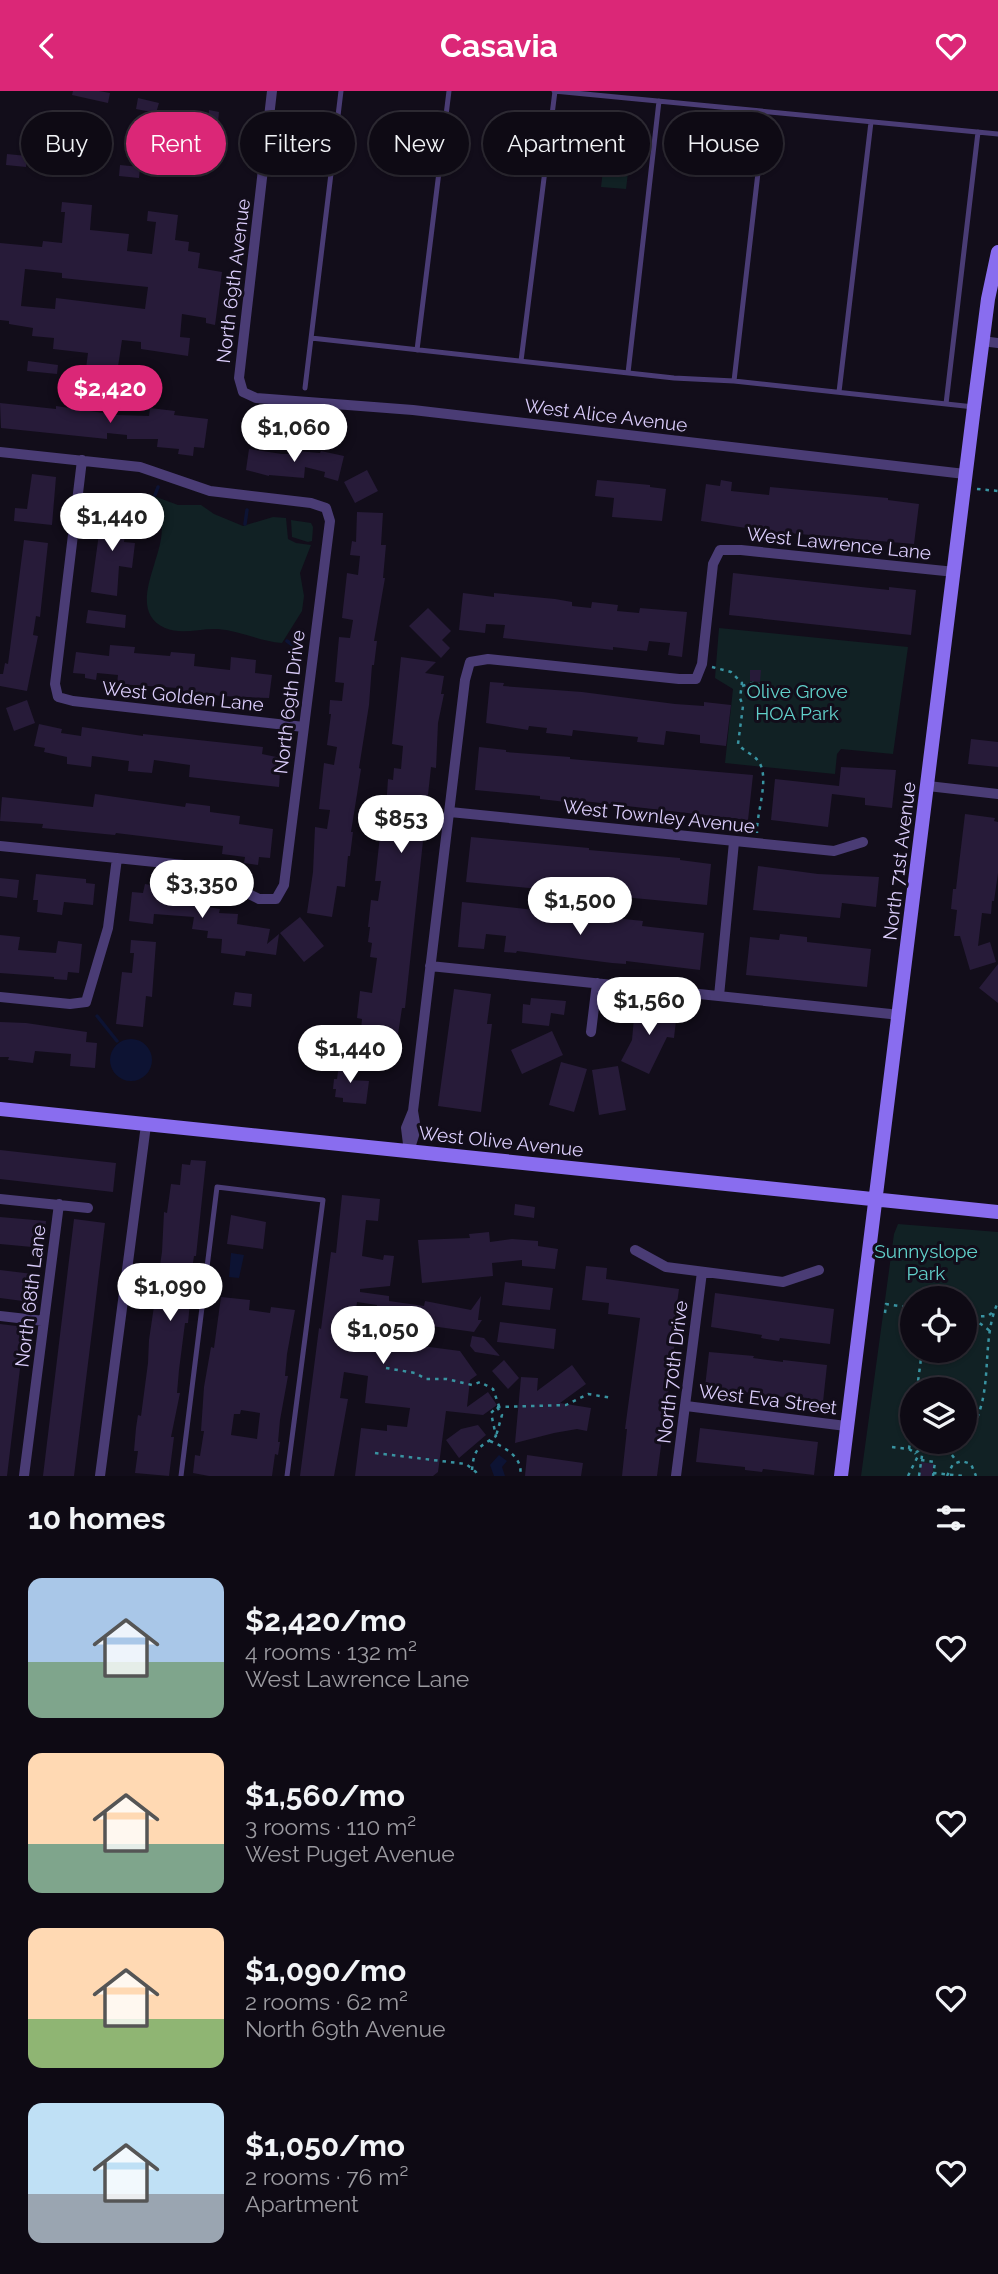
<!DOCTYPE html>
<html lang="en">
<head>
<meta charset="utf-8">
<style>
  :root { --surface:#0e0a14; --page:#1c1822; --text:#f1f3f6; --muted:#9b9aa0; --line:#2e2b34; --accent:#db2777 }
  body { margin:0; font-family:Raleway,sans-serif; background:var(--page); color:var(--text); height:100vh; display:flex; flex-direction:column; font-size:26px; white-space:nowrap }
  * { box-sizing:border-box; margin:0 }
  p { font-size:23px; color:var(--muted) }
  .icon { flex:none; width:38px; height:38px; fill:none; stroke:currentColor; stroke-width:2; stroke-linecap:round; stroke-linejoin:round }
  .map { position:relative; height:1385px; overflow:hidden }
  .sheet { display:flex; flex-direction:column; background:var(--surface); flex:1 }
  .sheet>* { flex:none }
  .banner { position:absolute; left:21px; top:21px; width:957px; height:63px; display:flex; gap:14px }
  .tools { position:absolute; left:900px; top:1195px; display:grid; gap:14px }
  .tools a { display:grid; place-items:center; width:77px; height:77px; border-radius:50%; background:var(--surface); box-shadow:0 2px 5px #0004,0 0 0 2px var(--line); font-size:35px }
  .price { position:absolute; translate:-50% -60px; padding:0 16px; border-radius:24px; background:#fff; color:#222; font-size:23px; line-height:46px; filter:drop-shadow(0 2px 4px #0008) }
  .price::after { content:''; position:absolute; left:50%; top:42px; width:21px; height:16px; margin-left:-10px; background:inherit; clip-path:polygon(0 0,100% 0,50% 100%) }
  .price.active { background:var(--accent); color:#fff }
  ul { padding:0; list-style:none }
  li { display:flex; align-items:center; gap:21px; height:175px; padding:0 28px }
  li span { display:grid; place-items:center; flex:none; width:196px; height:140px; border-radius:14px; color:#555 }
  li>.icon { margin-inline-start:auto }
  span .icon { width:84px; height:84px; fill:#fffc; stroke-width:1 }
  li b { font-size:30px }
  h2 { display:flex; justify-content:space-between; align-items:center; height:84px; padding:0 28px; font-size:30px }
  .pill { padding:0 24px; border-radius:32px; background:var(--surface); box-shadow:0 2px 5px #0004,0 0 0 2px var(--line); font-size:24px; line-height:63px }
  .pill.active { background:var(--accent); color:#fff }
  header { display:flex; justify-content:space-between; align-items:center; height:91px; padding:0 28px; background:var(--accent); color:#fff; font-size:32px; font-weight:700 }
  .map>svg:first-child { display:block }
  .green { fill:#112124; fill-rule:evenodd }
  .water { fill:#0d1333 }
  .lines { fill:none; stroke-linecap:round; stroke-linejoin:round }
  .stream { stroke:#0d1333; stroke-width:3.5 }
  .building { fill:#271b39; fill-rule:evenodd }
  .path { stroke:#3993a1; stroke-width:2.5; stroke-dasharray:3.5 5; stroke-linecap:butt }
  .lane { stroke:#4a3c75; stroke-width:5 }
  .street { stroke:#4a3c75; stroke-width:10 }
  .secondary { stroke:#896def; stroke-width:14 }
  .labels { text-anchor:middle; stroke-width:6; stroke-linejoin:round; paint-order:stroke }
  .street-label { font-size:19px; fill:#daccfa; stroke:#120d1a }
  .park-label { font-size:19px; fill:#61d0ca; stroke:#120d1a }
</style>
</head>
<body>
<header><svg class="icon" aria-label="back" viewBox="0 0 24 24"><path d="M15 5l-7 7 7 7"/></svg>Casavia<svg class="icon" aria-label="heart" viewBox="0 0 24 24"><path d="M12 20l-8-8c-3-5 5-10 8-4 3-6 11-1 8 4z"/></svg></header>
<div class="map">
<svg width="998" height="1385" viewBox="0 0 998 1385">
  <rect width="100%" height="100%" fill="#120d1a"/>
  <path class="green" d="M605 62 630 65 626 98 601 96Z
    M148 403 178 414H201L214 423 243 435 273 426 286 427 288 448 296 452 311 454 300 482 304 505 302 520 282 552C260 550 240 540 218 538 200 537 182 544 165 537 123 518 168 462 161 432 159 422 152 418 145 411Z
    M291 429 311 432 313 436 312 450 308 451 292 446Z
    M719 537 908 556 893 663 841 658 837 663 835 683 725 672 733 598 715 587Z
    M898 1133 998 1141V1385H861L894 1143ZM912 1208H964V1260H912ZM912 1298H964V1351H912Z"/>
  <path class="water" d="M590 60 598 63 596 80 594 82 588 81 586 79 587 62Z
    M110 969a21 21 0 1 1 42 0a21 21 0 1 1-42 0Z
    M231 1162 244 1164 239 1187 229 1186Z
    M499 1364 507 1370 502 1376 505 1385H494L490 1374Z"/>
  <g class="lines">
    <path class="stream" d="M155 404 158 396
      M245 433 247 419
      M287 550 301 560
      M97 925 117 950"/>
  </g>
  <path class="building" d="M73 0H99L110 2 108 12 72 4Z
    M138 7 159 12 156 22 136 18Z
    M209 19 219 21 217 42 207 40Z
    M179 37 189 39 186 58 176 57Z
    M43 59 62 61 60 77 41 75Z
    M7 63 27 65 26 76 6 74Z
    M64 68 84 70 82 81 63 79Z
    M120 74 140 76 139 87 119 85Z
    M62 111 92 114 90 139 129 143 127 160 152 163 156 131 147 130 148 120 178 124 175 149 189 151 188 160 200 162 198 177 222 181 215 234 206 232V227L182 223 180 246 190 247 188 265 141 258V251L122 249 116 289 85 285 88 262 53 258 54 247 32 245 33 237 9 233V230L0 229V152L42 156 43 150 62 152 65 121H61ZM25 178 62 182V187L148 196 145 218 56 207 55 218 21 215Z
    M28 270 58 274 57 283 27 280Z
    M0 312 56 318V315L117 324 149 325 150 317 175 320 174 324 208 328 204 357 194 356 193 365 178 363 179 358 157 356 158 348H127V344L107 342V348L1 337Z
    M249 358 282 363H296V360L320 362 321 360 344 365 338 390 324 386 325 381 305 376 304 387 269 384V385L246 379Z
    M367 379 378 400 355 412 344 391Z
    M32 383 56 386 52 434 14 430 15 417 27 418Z
    M597 389 650 394V396L666 398 662 430 612 426 614 407 595 405Z
    M721 389 732 391 731 400 769 404 770 396 888 407V409L919 413 914 453 765 440 701 430 706 393 720 395Z
    M107 418 128 421 124 451 135 452 132 477 119 475 117 505 91 501 101 428 106 429Z
    M357 421 383 422 381 454H386L383 487H385L374 550H377L374 574H372L369 614 359 677 361 678 351 741H353L350 765H348L345 796 337 795 332 826 307 822 313 781 315 736 327 738 330 719 319 718 324 672 334 674 337 656 327 654 331 623H329L330 609 342 610 344 592 335 591 339 546 350 547 353 529 342 527 347 482 358 484 360 465 350 464 352 450 356 451Z
    M24 449 48 452 40 526 36 525 33 544 38 545 27 600 0 595V583H3L5 572 8 573Z
    M733 482 889 499V496L916 499 911 544 729 524Z
    M463 502 494 506V502L555 508 572 511V515L591 517 592 511 618 514 617 520 639 522 640 517 687 521 682 566 668 564 670 552 649 550 647 560 613 556V559L503 547 505 534 486 533 485 542 459 539Z
    M428 517 451 540 442 549 450 557 441 567 409 535Z
    M88 519 126 524 125 537 86 532Z
    M110 554 135 556 134 562 170 565 171 561 195 563 194 575 230 579 231 566 256 569 255 582 272 584 269 607 221 605 177 599 178 597 117 593 118 584 97 582 96 589 85 587V583L73 582 76 561 109 565Z
    M401 566 436 571 425 582 444 585 441 603H444L438 632 436 677 431 676 405 917H402L397 950 400 951 398 962 359 958 362 928 357 927 360 900 372 902 377 867 370 866 372 852 368 851 370 836H368L371 809 378 810 381 790H375L383 718H386L388 688 393 689 394 677 401 678 403 655 392 653Z
    M750 579H761L760 591 750 590Z
    M490 591 504 592 503 595 582 601 675 613 704 615V611L731 614 726 655 700 652V644L666 640 664 654 637 651 638 646 573 639 572 645 546 642 547 637 529 635 528 639 486 632Z
    M27 609 35 632 14 640 6 617Z
    M39 633 62 638 61 642 81 645 82 636 143 645V643L263 656 262 663 281 667 279 696 189 686 190 674 154 669 152 682 128 680 129 670 92 665 91 676 67 673V666L44 661 45 657 34 655Z
    M971 648 998 651V676L968 673Z
    M479 656 506 659V661L570 666V668L753 684 748 729 566 708V711L540 708V705L475 699Z
    M841 676 896 679 892 717 865 714V707L832 703 828 736 771 729 775 688 839 695Z
    M95 703 185 716 186 712 210 715V721L240 725 239 733 273 738 270 767 259 766 258 774 244 772 245 766 222 763 223 755 116 742 115 744 42 737 43 733 0 730 2 706 93 716Z
    M965 723 995 727 994 730 998 731V782L994 810H992L991 823 982 822 978 855 990 851 996 871 970 879 960 845H954L957 819 951 818 953 798H956Z
    M471 746 589 757V759L680 767V769L711 773 707 814 466 791Z
    M758 775 818 783 879 786 876 816 842 812 840 827 753 819Z
    M36 783 86 788V792L95 793 93 814 64 811 62 824 37 821 38 809H33Z
    M0 787 19 789 17 807 0 805Z
    M145 793 190 801 189 806 209 808 208 816 220 818 219 822 238 823 237 833 270 838 267 853 279 843 276 864 246 860 245 865 221 862 222 848 207 847 208 840 192 838 194 826 154 823 153 833 129 830 132 801 143 802Z
    M462 811 552 821 551 826 585 829 586 824 643 830 642 835 704 842 700 879 626 870V873L612 872 517 860 516 862 504 861 506 845 486 843 484 858 458 856Z
    M300 826 324 855 304 871 280 842Z
    M780 843 807 846V851L871 858 867 896 746 884 750 846 779 849Z
    M0 844 20 846 18 859 56 862 58 850 82 853 79 882 68 881 67 889 54 888V886L0 882Z
    M131 849 156 851 152 906 146 905 143 936 116 933 122 881 132 882 134 862H130Z
    M998 873V912L979 897Z
    M454 898 491 903 487 933H492L481 1021 438 1015Z
    M235 901 252 903 251 916 233 914Z
    M531 907 566 910 564 924 551 922 549 935 522 932 523 913 530 914Z
    M635 916 677 921 674 947 667 946 649 983 621 970 632 949Z
    M0 931 26 932 87 941 86 951 97 952 95 977 70 975 71 963 35 960 33 972 8 969 9 966H0Z
    M552 940 563 964 522 983 511 959Z
    M340 967 352 968 350 989 369 990 366 1013 343 1011V1007L335 1006 336 998H333L334 988H337Z
    M561 971 587 978 574 1021 549 1014Z
    M618 975 626 1019 599 1024 592 979Z
    M0 1059 116 1072 113 1101 0 1088Z
    M191 1069 206 1070 196 1165H194L190 1191H192L188 1232H185L179 1279 177 1302H180L171 1346H174L169 1385 135 1382 138 1360H134L136 1337 138 1324 141 1325 148 1272 149 1249 162 1161 164 1121 167 1122 171 1093 180 1094 182 1073 190 1074Z
    M342 1104 380 1108 378 1130 366 1129 362 1165 383 1169 384 1164 394 1165 390 1195 360 1198V1201L389 1205V1210L424 1215 425 1210 471 1219 481 1205 478 1229H482L474 1241 403 1231 404 1222 376 1218 377 1214 357 1211 353 1242H357L356 1249 399 1255V1252L460 1260 477 1284 470 1289 467 1316 488 1301 497 1314 483 1324 446 1320 438 1381 433 1385H355L361 1337 387 1340V1334L407 1336 410 1317 365 1312 368 1285 344 1281 340 1307 348 1308 334 1385H300L319 1237 321 1238 331 1161 336 1162Z
    M515 1113 535 1116 534 1127 514 1124Z
    M231 1124 266 1131 263 1158 227 1153Z
    M0 1126 46 1130 43 1157 0 1153Z
    M74 1128 105 1132 94 1224 74 1385H43Z
    M489 1141 490 1151 512 1148 538 1150V1155L558 1158 555 1178 522 1175V1169L492 1172 493 1185 422 1192 418 1149 470 1147 469 1143Z
    M586 1175 607 1177 606 1188 679 1198 672 1249 675 1250 657 1385H622L627 1338H625L640 1227 608 1223 609 1212 582 1209Z
    M0 1179 41 1184 38 1212 0 1207Z
    M505 1191 553 1197 550 1219 502 1214Z
    M715 1202 834 1218 830 1253 780 1247 779 1250 761 1247 762 1244 711 1236Z
    M221 1206 250 1209 249 1219 270 1222 271 1216 295 1219 287 1263 285 1285H288L280 1329 278 1351H280L278 1364 275 1363 272 1385H209L193 1382 195 1364 200 1365 204 1340H201L204 1296 211 1256 214 1257ZM241 1319 260 1322 257 1348 231 1344 234 1323H240Z
    M500 1231 556 1238 554 1258 497 1251Z
    M0 1233 25 1236 7 1385H0Z
    M472 1245 484 1247 500 1265 475 1261 470 1255Z
    M709 1261 754 1265 753 1267 783 1271V1269L827 1274 823 1311 705 1296Z
    M504 1269 519 1287 508 1298 492 1280Z
    M572 1274 586 1293 560 1312 591 1317 587 1340 577 1338 554 1342 515 1352 521 1286 538 1287 537 1300Z
    M478 1334 486 1344 459 1367 446 1349 461 1338Z
    M700 1337 818 1351 814 1384 763 1378 762 1381 745 1379V1376L696 1371Z
    M527 1364 583 1372 581 1385H525Z
    M921 1371 934 1373 932 1385H920Z"/>
  <g class="lines">
    <path class="path" d="M977 398 998 400
      M712 576 731 581 742 592 740 607 743 615 738 653C744 661 754 663 759 671 770 688 756 723 757 742
      M742 595 753 592 763 594
      M885 1222 886 1213 912 1217
      M964 1226 988 1225 993 1221
      M973 1227 990 1240
      M386 1277 415 1282 426 1288H447L472 1294 480 1291 493 1298 499 1315
      M917 1298 922 1260
      M497 1316 566 1314 588 1303 612 1307
      M964 1348C998 1308 978 1255 998 1211
      M490 1350C504 1356 524 1366 520 1385
      M892 1356 909 1358 915 1362 929 1353 947 1356 960 1351
      M947 1357 957 1371
      M909 1358 912 1335
      M375 1362 466 1373 476 1381 478 1385
      M921 1369 935 1371 933 1385
      M472 1379C474 1356 479 1357 496 1345L491 1322 497 1316 502 1324 496 1345
      M933 1382 964 1385
      M908 1385 918 1365 915 1362
      M919 1385 924 1351
      M947 1385 953 1373 962 1370 971 1373 976 1385"/>
    <path class="lane" d="M554 0 998 43
      M311 247 674 287 734 290 974 316
      M417 259 449 0
      M521 270 555 0
      M628 282 659 10
      M734 290 765 21
      M305 297 341 0
      M839 301 871 31
      M946 313 978 41
      M181 1385 217 1096 323 1109 287 1385"/>
    <path class="street" d="M272 0 239 287 243 301 256 307 413 319 965 383
      M982 250 998 252
      M0 361 140 376 210 400 311 412 326 417 330 430 284 794 276 808H259L196 777 184 774 0 755
      M82 369 55 593 58 606 73 610 304 636
      M928 695 998 703
      M450 721 834 760 863 751
      M430 875 900 924
      M719 905 734 751
      M0 906 70 913 86 911 108 837 117 767
      M591 941 597 892
      M410 1057 416 1038 413 1020
      M409 1061 406 1037 413 1020 465 589 470 571 488 568 679 588H696L702 573 713 473 720 459H741L955 481
      M0 1108 88 1117
      M635 1159 666 1176 783 1191 819 1179
      M0 1225 44 1230
      M686 1315 846 1335
      M24 1385 59 1113
      M100 1385 146 1034
      M676 1385 702 1181"/>
    <path class="secondary" d="M0 1018 998 1121
      M841 1385 974 316 988 208 998 161"/>
  </g>
  <g class="labels">
    <g class="street-label">
      <text transform="translate(233 190) rotate(-83)" y="7">North 69th Avenue</text>
      <text transform="translate(606 324) rotate(7)" y="7">West Alice Avenue</text>
      <text transform="translate(839 452) rotate(6)" y="7">West Lawrence Lane</text>
      <text transform="translate(183 605) rotate(6)" y="7">West Golden Lane</text>
      <text transform="translate(289 611) rotate(-83)" y="7">North 69th Drive</text>
      <text transform="translate(659 725) rotate(6)" y="7">West Townley Avenue</text>
      <text transform="translate(899 770) rotate(-83)" y="7">North 71st Avenue</text>
      <text transform="translate(501 1050) rotate(6)" y="7">West Olive Avenue</text>
      <text transform="translate(30 1205) rotate(-83)" y="7">North 68th Lane</text>
      <text transform="translate(672 1281) rotate(-83)" y="7">North 70th Drive</text>
      <text transform="translate(768 1308) rotate(7)" y="7">West Eva Street</text>
    </g>
    <g class="park-label">
      <text x="797" y="607">Olive Grove<tspan x="797" dy="22">HOA Park</tspan></text>
      <text x="926" y="1167">Sunnyslope<tspan x="926" dy="22">Park</tspan></text>
    </g>
  </g>
</svg>
<div class="tools">
<a><svg class="icon" aria-label="locate" viewBox="0 0 24 24"><circle cx="12" cy="12" r="6"/><path d="M12 2v4M12 18v4M2 12h4M18 12h4"/></svg></a>
<a><svg class="icon" aria-label="layers" viewBox="0 0 24 24"><path d="M12 4l9 5-9 5-9-5zM3 14l9 5 9-5"/></svg></a>
</div>
<b class="price active" style="left:110px;top:334px">$2,420</b>
<b class="price" style="left:294px;top:373px">$1,060</b>
<b class="price" style="left:112px;top:462px">$1,440</b>
<b class="price" style="left:401px;top:764px">$853</b>
<b class="price" style="left:202px;top:829px">$3,350</b>
<b class="price" style="left:580px;top:846px">$1,500</b>
<b class="price" style="left:649px;top:946px">$1,560</b>
<b class="price" style="left:350px;top:994px">$1,440</b>
<b class="price" style="left:170px;top:1232px">$1,090</b>
<b class="price" style="left:383px;top:1275px">$1,050</b>
<div class="banner">
<a class="pill">Buy</a>
<a class="pill active">Rent</a>
<a class="pill">Filters</a>
<a class="pill">New</a>
<a class="pill">Apartment</a>
<a class="pill">House</a>
</div>
</div>
<section class="sheet">
<h2>10 homes<svg class="icon" aria-label="filters" viewBox="0 0 24 24"><path d="M4 7h16M4 17h16"/><circle cx="9" cy="7" r="2"/><circle cx="15" cy="17" r="2"/></svg></h2>
<ul>
<li><span style="background:linear-gradient(#a9c7e8 60%,#7fa58c 0)"><svg class="icon" aria-label="home" viewBox="0 0 24 24"><path d="M3 11l9-7 9 7M6 9v11h12V9"/></svg></span><div><b>$2,420/mo</b><p>4 rooms · 132 m²</p><p>West Lawrence Lane</p></div><svg class="icon" aria-label="heart" viewBox="0 0 24 24"><path d="M12 20l-8-8c-3-5 5-10 8-4 3-6 11-1 8 4z"/></svg></li>
<li><span style="background:linear-gradient(#ffd9b3 65%,#7fa58c 0)"><svg class="icon" aria-label="home" viewBox="0 0 24 24"><path d="M3 11l9-7 9 7M6 9v11h12V9"/></svg></span><div><b>$1,560/mo</b><p>3 rooms · 110 m²</p><p>West Puget Avenue</p></div><svg class="icon" aria-label="heart" viewBox="0 0 24 24"><path d="M12 20l-8-8c-3-5 5-10 8-4 3-6 11-1 8 4z"/></svg></li>
<li><span style="background:linear-gradient(#ffd9b3 65%,#8fb573 0)"><svg class="icon" aria-label="home" viewBox="0 0 24 24"><path d="M3 11l9-7 9 7M6 9v11h12V9"/></svg></span><div><b>$1,090/mo</b><p>2 rooms · 62 m²</p><p>North 69th Avenue</p></div><svg class="icon" aria-label="heart" viewBox="0 0 24 24"><path d="M12 20l-8-8c-3-5 5-10 8-4 3-6 11-1 8 4z"/></svg></li>
<li><span style="background:linear-gradient(#bfe0f5 65%,#9aa5b1 0)"><svg class="icon" aria-label="home" viewBox="0 0 24 24"><path d="M3 11l9-7 9 7M6 9v11h12V9"/></svg></span><div><b>$1,050/mo</b><p>2 rooms · 76 m²</p><p>Apartment</p></div><svg class="icon" aria-label="heart" viewBox="0 0 24 24"><path d="M12 20l-8-8c-3-5 5-10 8-4 3-6 11-1 8 4z"/></svg></li>
</ul>
</section>
</body>
</html>
